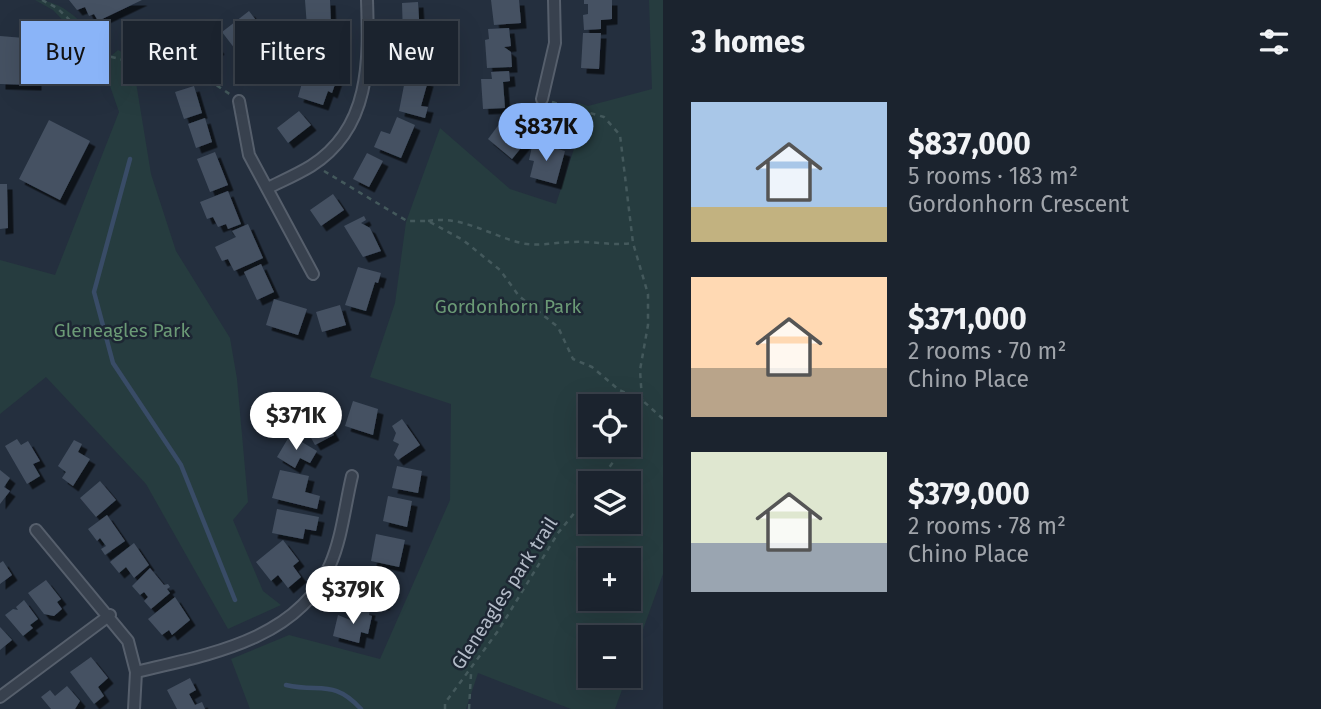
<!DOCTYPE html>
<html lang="en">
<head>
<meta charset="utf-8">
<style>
  :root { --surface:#1b232e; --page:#282f3a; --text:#f1f3f6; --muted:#a0a4aa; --line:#39404a; --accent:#8ab4f8 }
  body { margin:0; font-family:"Fira Sans",sans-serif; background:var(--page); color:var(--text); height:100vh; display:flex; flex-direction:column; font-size:26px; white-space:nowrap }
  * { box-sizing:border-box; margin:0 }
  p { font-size:23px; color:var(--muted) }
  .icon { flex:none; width:38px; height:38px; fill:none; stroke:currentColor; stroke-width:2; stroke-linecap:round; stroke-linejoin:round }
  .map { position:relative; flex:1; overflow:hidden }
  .sheet { display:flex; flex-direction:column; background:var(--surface); width:658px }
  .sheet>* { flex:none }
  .hud { position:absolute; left:21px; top:21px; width:536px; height:63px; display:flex; gap:14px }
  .buttons { position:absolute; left:578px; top:394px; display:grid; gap:14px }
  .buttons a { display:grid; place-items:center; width:63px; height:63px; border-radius:0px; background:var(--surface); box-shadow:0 7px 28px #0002,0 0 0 2px var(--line); font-size:35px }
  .price { position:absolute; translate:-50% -60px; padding:0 16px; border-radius:24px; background:#fff; color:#222; font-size:23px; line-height:46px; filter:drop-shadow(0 2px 4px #0008) }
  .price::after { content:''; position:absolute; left:50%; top:42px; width:21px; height:16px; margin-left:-10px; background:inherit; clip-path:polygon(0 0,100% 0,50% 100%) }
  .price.current { background:var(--accent); color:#111 }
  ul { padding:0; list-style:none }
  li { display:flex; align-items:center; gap:21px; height:175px; padding:0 28px }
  li span { display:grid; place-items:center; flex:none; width:196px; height:140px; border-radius:0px; color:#555 }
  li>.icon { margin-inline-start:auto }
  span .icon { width:84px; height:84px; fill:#fffc; stroke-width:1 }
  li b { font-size:30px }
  h2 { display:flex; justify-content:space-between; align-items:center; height:84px; padding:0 28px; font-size:30px }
  .pill { padding:0 24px; border-radius:0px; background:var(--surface); box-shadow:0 7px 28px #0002,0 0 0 2px var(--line); font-size:24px; line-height:63px }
  .pill.current { background:var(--accent); color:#111 }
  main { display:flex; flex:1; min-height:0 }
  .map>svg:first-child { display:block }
  .green { fill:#263c3f; fill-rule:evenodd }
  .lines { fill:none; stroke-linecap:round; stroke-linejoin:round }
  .stream { stroke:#394c67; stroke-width:4.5 }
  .building { fill:#455162; filter:url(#shadow) }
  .minor-casing { stroke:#565f6c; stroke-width:14 }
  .path { stroke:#44595c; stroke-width:2.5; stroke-dasharray:5 5; stroke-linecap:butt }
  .minor { stroke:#38414e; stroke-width:10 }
  .labels { text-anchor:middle; stroke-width:5; stroke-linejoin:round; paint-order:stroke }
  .park-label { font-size:19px; fill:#6b9a76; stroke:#1d2633 }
  .street-label { font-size:19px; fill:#b4bcc9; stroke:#1d2633 }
</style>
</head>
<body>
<main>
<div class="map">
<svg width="663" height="709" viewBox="0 0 663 709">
  <defs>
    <filter id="shadow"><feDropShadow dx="5.5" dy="5.5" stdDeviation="0" flood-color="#0009"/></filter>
  </defs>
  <rect width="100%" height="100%" fill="#242f3e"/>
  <path class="green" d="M35 0C69 0 90 33 111 56L118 50 132 58 151 174 176 251 230 338 237 379 248 502 233 520 263 591 281 605 228 629 146 484 46 377 0 414V260L55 275 119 112 101 60 53 10Z
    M649 0H663V574L628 671V637H590V676H627L615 709H571L478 673 466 709H250L231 659 289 635 380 659 450 500 451 404 370 377 395 303 406 222 440 128 510 189 556 204 582 124 572 114 579 103 588 106 652 89ZM628 406V444H590V406ZM628 483V522H590V483ZM590 560H628V598H590Z"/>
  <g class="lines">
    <path class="stream" d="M130 159 94 292 113 363 181 465 235 600
      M286 685C321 693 333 679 361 709"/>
  </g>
  <path class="building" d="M69 0H142L98 21 94 14 89 16 85 7 77 10Z
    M305 0H330L331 25 307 27Z
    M491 0H519L521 23 494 25Z
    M584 0H612V19L601 20V29L584 30 583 15 588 14V4H584Z
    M418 2 420 35 403 36 402 3Z
    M249 11 262 28 235 49 222 32Z
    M202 28 219 49 195 67 179 46Z
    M509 28 511 46 504 47 511 52 512 67 487 68 485 40 489 39 488 29Z
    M314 33H333V61H314Z
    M583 33H601L599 69 581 68Z
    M0 36 48 40 47 73 36 72V85L0 84Z
    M406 43H427V70H406Z
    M321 68 339 73 332 93 328 91 323 105 298 97 306 69 319 74Z
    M509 71 510 81 503 82 505 108 483 109 481 79H492L491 72Z
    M406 75 428 81 421 106 428 107 425 118 399 111Z
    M194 86 202 113 184 119 175 92Z
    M299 111 311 125 288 143 277 128Z
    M397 117 415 125 401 158 374 147 381 131 390 134Z
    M205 118 212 142 196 148 188 124Z
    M49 120 90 141 60 200 19 179Z
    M500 123 525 143 512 159 488 139Z
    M533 142 565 151 556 184 530 177 534 161 529 160Z
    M215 152 228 185 210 192 197 159Z
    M367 153 383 161 369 187 353 179Z
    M0 184H7L8 228 0 229Z
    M228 191 241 224 228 229 226 224 218 227 213 217 207 219 200 202Z
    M333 194 344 210 321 226 310 210Z
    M364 216 366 220 361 223 370 228 381 251 363 257 344 226Z
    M248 224 263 258 234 271 228 259 222 261 215 247 236 237 232 231Z
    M261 264 274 292 257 300 244 272Z
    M358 267 381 273 378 283 375 282 366 311 345 305Z
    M274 299 307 309 298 335 266 325Z
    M340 305 346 325 322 332 316 312Z
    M319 399 331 422 328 424 334 435 315 445 296 411Z
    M353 401 378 409 373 435 345 426Z
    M402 419 420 445 398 460 394 455 399 444 393 441 396 433 392 426Z
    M290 435 317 451 310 463 300 458 295 468 277 457Z
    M17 439 21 445 28 441 40 461 33 464 40 476 27 484 5 446Z
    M74 440 82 444 78 452 90 459 73 486 62 478 66 472 58 466Z
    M397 466 422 471 418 493 392 488Z
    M0 470 10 478 4 487 10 491 0 504Z
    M280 470 309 476 305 492 320 496 317 509 272 498Z
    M100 481 116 500 96 517 80 498Z
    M388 496 412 501 407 527 383 521Z
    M277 509 319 517 316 531 305 529 303 539 272 533Z
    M107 515 125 541 105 555 101 549 106 546 100 538 97 541 88 529Z
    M376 534 405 540 399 567 371 561Z
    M283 540 299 561 293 566 301 577 288 588 278 575 271 581 256 562Z
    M134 543 149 565 134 578 126 567 119 573 110 562Z
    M3 561 12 575 0 584V563Z
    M150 568 164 585 168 584 170 587 167 589 170 593 151 609 144 601 148 597 144 592 140 595 132 586Z
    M370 578 390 583 384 605 356 597 359 583 368 585Z
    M46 580 61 599 57 602 62 609 54 616 44 614 28 593Z
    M175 597 190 620 172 635 169 630 162 635 148 619Z
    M24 600 38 619 30 625 33 628 23 636 5 615 13 609 18 610 16 607Z
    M358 608 370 610 369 615 372 616 368 634 361 632 359 643 333 636 338 615 355 622Z
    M0 627 12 640 0 650Z
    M91 657 108 678 98 687 104 696 94 704 70 672Z
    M190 678 196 690 189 694 195 705 202 702 205 709H177L167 690Z
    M67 686 80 701 75 709H51L41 697 50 690 55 696Z"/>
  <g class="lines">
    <g class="minor-casing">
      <path id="minor" d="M542 99 555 43 554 0
        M239 101 249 155 313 274
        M268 188C282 181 298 174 311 166 371 128 369 61 367 0
        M36 530 128 641 136 672 134 709
        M136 672C206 655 299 640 330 565 342 538 345 505 352 476
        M0 697 110 615"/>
    </g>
    <path class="path" d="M42 0 57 8 108 56 213 83 231 95
      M552 102 604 117 620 135 633 243 648 294V325L640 370 642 400 663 419
      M324 171 407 221H428L463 240 500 270 519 296 558 327 573 359 592 367 619 390 642 400 633 409 628 421
      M428 221C461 215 489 235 521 243 539 247 556 242 574 242 594 241 613 246 633 243
      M628 424V436
      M598 483 626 444
      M445 709V703L498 631 558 533 590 494
      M469 709 471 674"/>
    <use href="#minor" class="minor"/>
  </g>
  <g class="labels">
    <g class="park-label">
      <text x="508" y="313">Gordonhorn Park</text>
      <text x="122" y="337">Gleneagles Park</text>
    </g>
    <g class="street-label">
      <text transform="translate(504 593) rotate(-57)" y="7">Gleneagles park trail</text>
    </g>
  </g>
</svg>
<div class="buttons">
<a><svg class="icon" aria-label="locate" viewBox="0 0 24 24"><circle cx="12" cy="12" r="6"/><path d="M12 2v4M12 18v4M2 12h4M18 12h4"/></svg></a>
<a><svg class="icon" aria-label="layers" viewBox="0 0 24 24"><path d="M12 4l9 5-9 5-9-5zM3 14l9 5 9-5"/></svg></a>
<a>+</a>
<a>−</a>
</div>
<b class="price current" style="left:546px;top:163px">$837K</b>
<b class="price" style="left:296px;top:452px">$371K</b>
<b class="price" style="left:353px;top:626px">$379K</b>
<div class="hud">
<a class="pill current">Buy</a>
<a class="pill">Rent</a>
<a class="pill">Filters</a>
<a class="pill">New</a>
</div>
</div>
<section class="sheet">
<h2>3 homes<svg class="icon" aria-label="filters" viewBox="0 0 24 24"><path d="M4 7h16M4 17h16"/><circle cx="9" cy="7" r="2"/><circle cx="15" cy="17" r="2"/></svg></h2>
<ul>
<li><span style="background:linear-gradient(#a9c7e8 75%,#c2b280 0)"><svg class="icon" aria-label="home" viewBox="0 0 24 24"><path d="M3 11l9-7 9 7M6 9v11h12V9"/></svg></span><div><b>$837,000</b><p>5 rooms · 183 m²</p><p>Gordonhorn Crescent</p></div></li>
<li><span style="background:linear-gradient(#ffd9b3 65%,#b9a48a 0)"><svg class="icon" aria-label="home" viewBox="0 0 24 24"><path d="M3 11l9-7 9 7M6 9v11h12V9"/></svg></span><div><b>$371,000</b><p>2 rooms · 70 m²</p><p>Chino Place</p></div></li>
<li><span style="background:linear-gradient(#dfe7d0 65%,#9aa5b1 0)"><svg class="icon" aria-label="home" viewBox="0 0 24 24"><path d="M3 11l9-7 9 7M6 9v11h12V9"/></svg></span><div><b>$379,000</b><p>2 rooms · 78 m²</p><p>Chino Place</p></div></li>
</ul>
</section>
</main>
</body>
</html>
